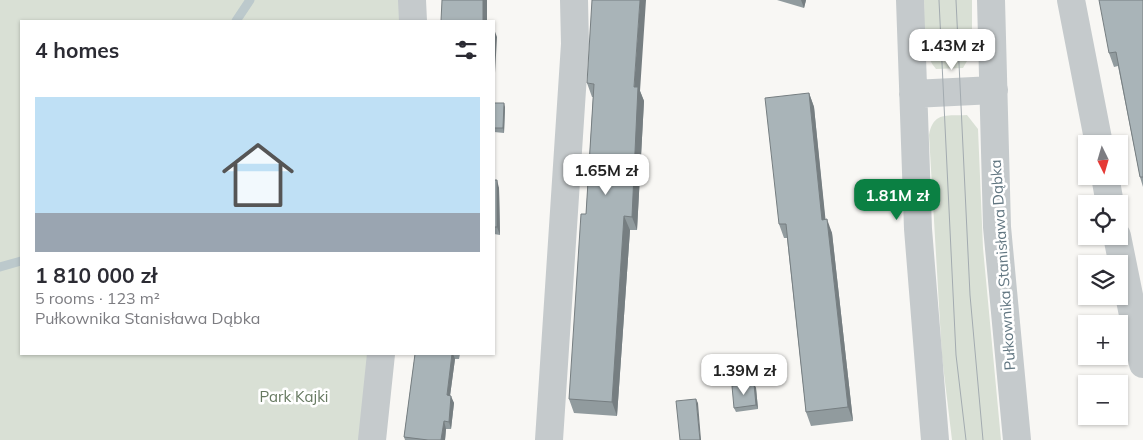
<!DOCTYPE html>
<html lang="en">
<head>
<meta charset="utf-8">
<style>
  :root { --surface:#fff; --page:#f7f7f7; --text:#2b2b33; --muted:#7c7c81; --accent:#0b8043 }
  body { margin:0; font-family:Mulish,sans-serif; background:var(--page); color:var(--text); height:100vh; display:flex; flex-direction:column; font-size:19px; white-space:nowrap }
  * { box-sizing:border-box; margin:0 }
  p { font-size:16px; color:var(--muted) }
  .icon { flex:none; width:28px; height:28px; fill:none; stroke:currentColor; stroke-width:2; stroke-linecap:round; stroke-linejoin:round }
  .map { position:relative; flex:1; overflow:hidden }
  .details { position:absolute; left:20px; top:20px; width:475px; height:335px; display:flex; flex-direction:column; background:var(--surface); border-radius:0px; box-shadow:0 1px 4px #0004 }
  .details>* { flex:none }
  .needle { width:32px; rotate:175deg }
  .buttons { position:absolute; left:1078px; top:135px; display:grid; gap:10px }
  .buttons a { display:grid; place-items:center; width:50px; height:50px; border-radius:0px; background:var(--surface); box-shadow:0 1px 4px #0004; font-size:25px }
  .price { position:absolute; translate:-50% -42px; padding:0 11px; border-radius:10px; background:#fff; color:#222; font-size:16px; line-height:32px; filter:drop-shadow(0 1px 2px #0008) }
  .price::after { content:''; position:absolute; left:50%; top:30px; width:15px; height:11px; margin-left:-8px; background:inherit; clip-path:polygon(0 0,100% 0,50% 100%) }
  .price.selected { background:var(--accent); color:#fff }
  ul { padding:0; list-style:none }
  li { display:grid; align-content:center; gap:10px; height:265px; padding:0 15px }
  li span { display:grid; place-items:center; height:155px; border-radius:0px; color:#555 }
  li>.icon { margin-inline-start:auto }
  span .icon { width:90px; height:90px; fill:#fffc; stroke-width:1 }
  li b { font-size:21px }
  h2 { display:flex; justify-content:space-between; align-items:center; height:60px; padding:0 15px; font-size:21px }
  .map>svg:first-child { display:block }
  .green { fill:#d9e0d5 }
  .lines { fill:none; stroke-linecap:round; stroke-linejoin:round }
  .stream { stroke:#bcc9cc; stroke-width:9 }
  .minor { stroke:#c5cacc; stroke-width:28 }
  .tram { stroke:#a3abb0; stroke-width:1 }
  .wall { fill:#919b9e }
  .shaded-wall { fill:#767e81 }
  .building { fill:#a9b4b8; stroke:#767e81 }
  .labels { text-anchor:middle; stroke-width:5; stroke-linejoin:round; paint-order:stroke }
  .street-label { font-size:15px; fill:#617681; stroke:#fff }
  .park-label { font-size:15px; fill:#667960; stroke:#fff }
</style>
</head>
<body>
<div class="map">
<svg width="1143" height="440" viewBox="0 0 1143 440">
  <rect width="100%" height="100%" fill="#f8f7f4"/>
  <path class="green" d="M0 0H412L413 21H21V354H381L372 440H0Z
    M924 0H972V52L963 68 936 69C920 50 925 23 924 0Z
    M967 115 978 129 983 248 1001 440H952L942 357 929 135C933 111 948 116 967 115Z"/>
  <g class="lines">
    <path class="stream" d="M236 21 250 0
      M0 267 21 261"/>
    <path class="minor" d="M412 0 413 21
      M910 0 918 229 935 440
      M991 0 997 227 1017 440
      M1071 0 1099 144
      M913 94 994 90
      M1105 176 1110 204
      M1117 236 1143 364
      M372 440 381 354
      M549 440 575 44 574 0"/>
    <path class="tram" d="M939 0 956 355 966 440
      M956 0 970 295 983 440"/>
  </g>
  <path class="wall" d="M777 0H806L804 8Z
    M1143 0V187L1140 177 1118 66 1114 67 1109 53Z
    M587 83 640 91 644 101 637 230H630L617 416 574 413 569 399 586 214 593 97H592Z
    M809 93 814 107 825 219 832 233 853 421 811 426 806 412 787 238H784L779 224Z
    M494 103 505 107 504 133 494 132Z
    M494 180 499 188 500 235 494 234Z
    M415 354H460L459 359H455L450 396 454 403 451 429H446L445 440H405L404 437Z
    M754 384 756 388 758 409 736 412 734 408Z"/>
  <path class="shaded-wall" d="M483 0H487V21H483Z
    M640 0H646L640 91 644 101 637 230 632 217 634 87Z
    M801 0H806L804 8Z
    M494 29 497 37 494 91Z
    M809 93 814 107 827 234 822 220Z
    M504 103 505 107 504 133 503 128Z
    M497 180 499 188 500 235 497 227Z
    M624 216 630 230 617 416 612 402Z
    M827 219 832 233 853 421 848 407Z
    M452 354H453L455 359 449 403 447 395Z
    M754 384 756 388 758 409 756 405Z
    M451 396 454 403 451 429 449 422Z
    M696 399 698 403 701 440H700Z
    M444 421 446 429 445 440H441Z"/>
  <path class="building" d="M442 0H483V21H441Z
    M592 0H640L634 87H638L632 217 624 216 612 402 569 399 581 214H586L594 84 587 83Z
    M1099 0H1143V177H1140L1116 52 1109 53Z
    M809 93 822 220 827 219 848 407 806 412 786 224H779L765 98Z
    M494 103H504L503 128H494Z
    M494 180H497V227H494Z
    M415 354H452L447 395 451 396 449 422 444 421 441 440H428L404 437Z
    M754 384 756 405 734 408 732 386Z
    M696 399 700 440H680L676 401Z"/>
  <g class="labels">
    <g class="street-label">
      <text transform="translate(1003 265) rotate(-94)" y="5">Pułkownika Stanisława Dąbka</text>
    </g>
    <g class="park-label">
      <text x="294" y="402">Park Kajki</text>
    </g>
  </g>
</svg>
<div class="buttons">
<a><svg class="needle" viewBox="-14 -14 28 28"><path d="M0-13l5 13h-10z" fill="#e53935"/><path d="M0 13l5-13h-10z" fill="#7c7c81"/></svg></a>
<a><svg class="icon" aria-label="locate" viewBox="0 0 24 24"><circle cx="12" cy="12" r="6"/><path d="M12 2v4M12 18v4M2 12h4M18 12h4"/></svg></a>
<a><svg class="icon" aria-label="layers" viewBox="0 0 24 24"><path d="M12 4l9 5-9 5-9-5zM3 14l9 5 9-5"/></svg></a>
<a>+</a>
<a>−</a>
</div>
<b class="price" style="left:952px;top:71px">1.43M zł</b>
<b class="price" style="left:606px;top:196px">1.65M zł</b>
<b class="price selected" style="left:897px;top:221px">1.81M zł</b>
<b class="price" style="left:744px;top:396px">1.39M zł</b>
<section class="details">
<h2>4 homes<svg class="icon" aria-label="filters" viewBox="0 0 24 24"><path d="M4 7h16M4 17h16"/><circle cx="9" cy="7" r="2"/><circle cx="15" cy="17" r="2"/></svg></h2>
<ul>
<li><span style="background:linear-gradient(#bfe0f5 75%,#9aa5b1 0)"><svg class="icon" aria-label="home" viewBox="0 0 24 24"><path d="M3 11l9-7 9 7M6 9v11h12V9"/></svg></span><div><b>1 810 000 zł</b><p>5 rooms · 123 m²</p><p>Pułkownika Stanisława Dąbka</p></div></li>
</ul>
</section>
</div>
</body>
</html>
